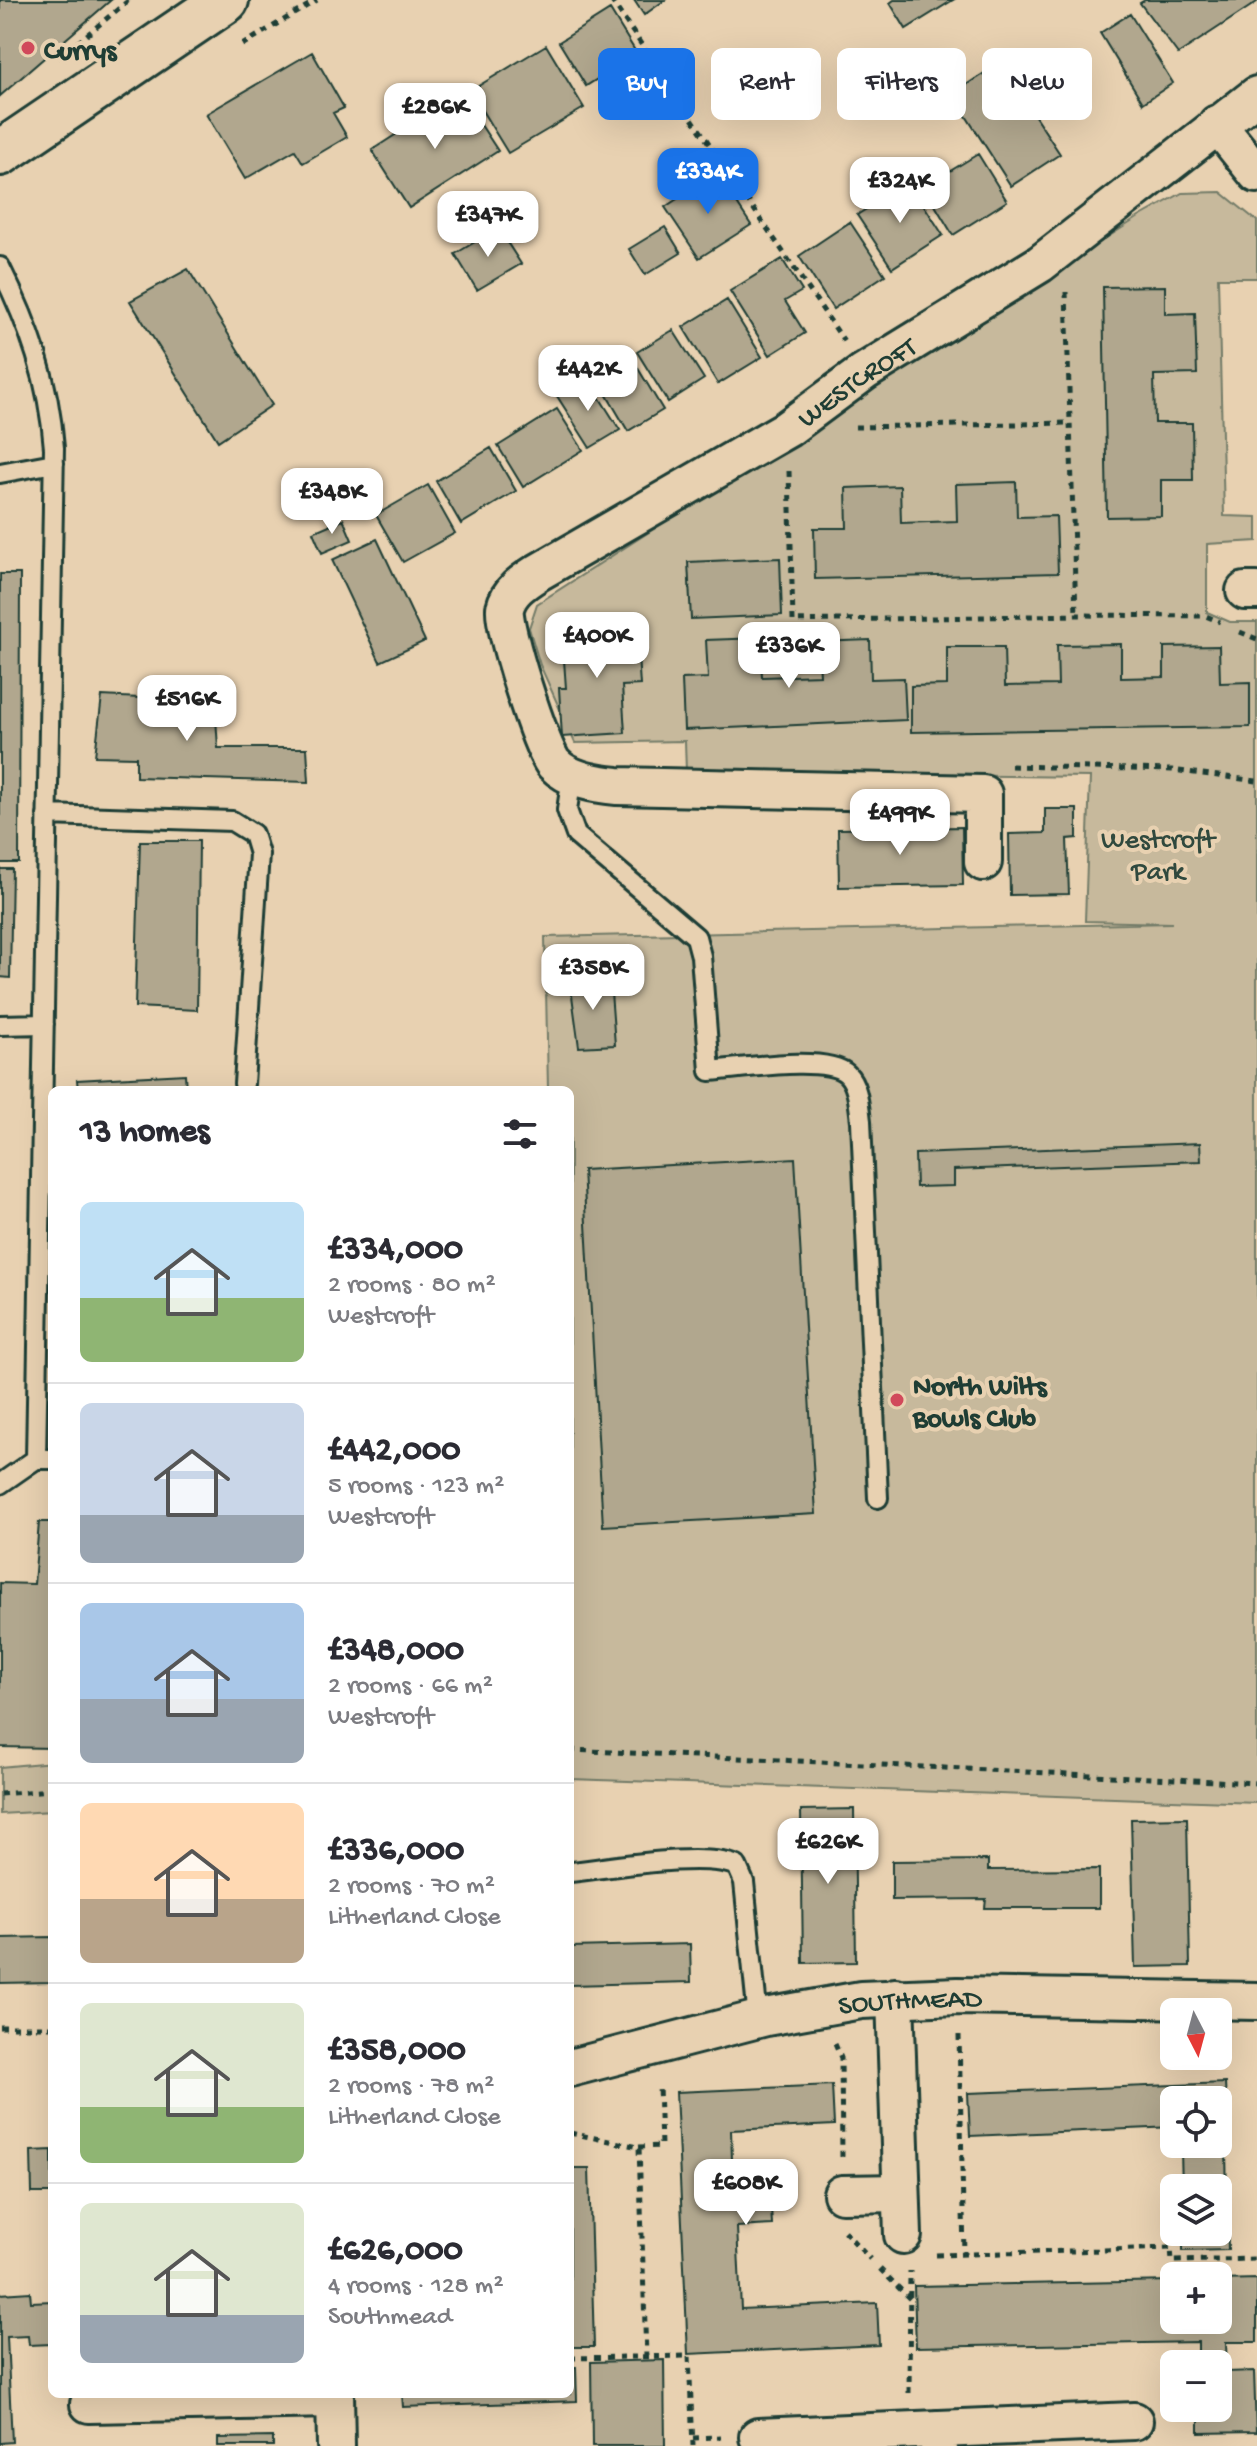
<!DOCTYPE html>
<html lang="en">
<head>
<meta charset="utf-8">
<style>
  :root { --surface:#fff; --page:#f7f7f7; --text:#2b2b33; --muted:#7c7c81; --line:#e1e1e2; --accent:#1a73e8 }
  body { margin:0; font-family:"Gochi Hand",sans-serif; background:var(--page); color:var(--text); height:100vh; display:flex; flex-direction:column; font-size:30px; white-space:nowrap }
  * { box-sizing:border-box; margin:0 }
  p { font-size:26px; color:var(--muted) }
  .icon { flex:none; width:44px; height:44px; fill:none; stroke:currentColor; stroke-width:2; stroke-linecap:round; stroke-linejoin:round }
  .map { position:relative; flex:1; overflow:hidden }
  .drawer { position:absolute; left:48px; top:1086px; width:526px; height:1312px; display:flex; flex-direction:column; background:var(--surface); border-radius:12px; box-shadow:0 8px 32px #0002 }
  .drawer>* { flex:none }
  .hud { position:absolute; left:598px; top:48px; width:538px; height:72px; display:flex; gap:16px }
  .needle { width:52px; rotate:174deg }
  .controls { position:absolute; left:1160px; top:1998px; display:grid; gap:16px }
  .controls a { display:grid; place-items:center; width:72px; height:72px; border-radius:12px; background:var(--surface); box-shadow:0 8px 32px #0002; font-size:40px }
  .price { position:absolute; translate:-50% -68px; padding:0 18px; border-radius:16px; background:#fff; color:#222; font-size:26px; line-height:52px; filter:drop-shadow(0 2px 4px #0008) }
  .price::after { content:''; position:absolute; left:50%; top:48px; width:24px; height:18px; margin-left:-12px; background:inherit; clip-path:polygon(0 0,100% 0,50% 100%) }
  .price.current { background:var(--accent); color:#fff }
  ul { padding:0; list-style:none }
  li { display:flex; align-items:center; gap:24px; height:200px; padding:0 32px }
  li+li { border-top:2px solid var(--line) }
  li span { display:grid; place-items:center; flex:none; width:224px; height:160px; border-radius:12px; color:#555 }
  li>.icon { margin-inline-start:auto }
  span .icon { width:96px; height:96px; fill:#fffc; stroke-width:1 }
  li b { font-size:34px }
  h2 { display:flex; justify-content:space-between; align-items:center; height:96px; padding:0 32px; font-size:34px }
  .chip { padding:0 28px; border-radius:12px; background:var(--surface); box-shadow:0 8px 32px #0002; font-size:28px; line-height:72px }
  .chip.current { background:var(--accent); color:#fff }
  .map>svg:first-child { display:block }
  .green { fill:#c7b99c; stroke:#737b68; stroke-width:2 }
  .building { fill:#b1a78e; stroke:#1f3d34; stroke-width:2 }
  .lines { fill:none; stroke-linecap:round; stroke-linejoin:round }
  .service-casing { stroke:#1f3d34; stroke-width:24 }
  .minor-casing { stroke:#1f3d34; stroke-width:42 }
  .primary-casing { stroke:#1f3d34; stroke-width:50 }
  .path { stroke:#1f3d34; stroke-width:5; stroke-dasharray:6 6; stroke-linecap:butt }
  .service { stroke:#e8d1b1; stroke-width:18 }
  .minor { stroke:#e8d1b1; stroke-width:36 }
  .primary { stroke:#e8d1b1; stroke-width:44 }
  .poi-dot { fill:#d1495b; stroke:#e8d1b1; stroke-width:3 }
  .labels { text-anchor:middle; stroke-width:8; stroke-linejoin:round; paint-order:stroke }
  .poi-label { font-size:28px; font-weight:bold; fill:#1f3d34; stroke:#e8d1b1; text-anchor:start }
  .street-label { font-size:28px; fill:#1f3d34; stroke:#e8d1b1 }
  .park-label { font-size:28px; fill:#30493e; stroke:#e8d1b1 }
</style>
</head>
<body>
<div class="map">
<svg width="1257" height="2446" viewBox="0 0 1257 2446">
  <rect width="100%" height="100%" fill="#e8d1b1"/>
  <filter id="ink" filterUnits="userSpaceOnUse"><feTurbulence type="fractalNoise" baseFrequency=".0125" numOctaves="2"/><feDisplacementMap in="SourceGraphic" scale="16" xChannelSelector="R" yChannelSelector="G"/><feConvolveMatrix kernelMatrix="1 2 1 2 8 2 1 2 1" color-interpolation-filters="sRGB"/></filter>
  <g filter="url(#ink)">
    <path class="green" d="M1221 192 1257 221V278H1218L1224 516 1257 517V541L1207 544V612L1230 622H1257V1803L570 1779V1090H548L545 937 1172 923 1085 921 1090 777 686 772 685 741 575 743 540 665 529 628 537 604 1139 217 1182 193Z
      M52 1762V1811L0 1814V1767Z"/>
    <path class="building" d="M0 0H111L0 96Z
      M634 0H665L644 15Z
      M894 0H953L906 29 890 3Z
      M1145 0H1257V2L1178 54 1140 3Z
      M610 10 637 54 586 86 559 42Z
      M1130 14 1173 83 1143 103 1100 33Z
      M546 45 584 108 508 153 470 91Z
      M312 52 344 108 333 113 347 137 303 163 295 150 245 179 206 114Z
      M1000 63 1060 154 1011 186 952 94Z
      M460 93 498 151 409 208 372 150Z
      M978 154 1007 201 953 235 924 187Z
      M717 173 751 225 699 258 665 207Z
      M909 182 943 235 892 268 857 215Z
      M850 222 885 275 833 309 799 256Z
      M665 227 681 253 645 275 629 249Z
      M498 228 521 264 477 290 455 254Z
      M782 259 802 291 785 301 805 333 770 355 730 291Z
      M188 269 272 405 218 441 130 301Z
      M1165 286V314L1195 313 1197 374 1154 375 1155 423H1192L1193 480H1161V516L1107 517 1103 287Z
      M727 300 762 357 718 384 683 327Z
      M673 330 704 379 668 402 637 352Z
      M627 350 663 410 628 431 592 370Z
      M587 378 620 430 590 448 557 396Z
      M557 409 583 450 523 487 498 446Z
      M491 448 516 491 461 524 436 481Z
      M1016 482 1017 517 1056 516 1058 573 815 579 814 528H847L846 488 900 486 901 523 957 521 956 484Z
      M428 485 455 533 403 562 376 515Z
      M343 519 352 540 322 553 313 532Z
      M377 539 425 641 380 662 332 560Z
      M780 558 782 615 691 619 688 562Z
      M0 574H20L19 863H0Z
      M636 627 640 685 622 686 625 733 562 737 559 688H566L562 632Z
      M760 638 762 677 820 675 818 642 870 640 871 679 904 678 906 720 684 730 682 679 708 678 706 640Z
      M1121 644V678L1164 677V647L1219 646 1220 683 1250 682V727L911 732V686L947 685V647H1004L1005 686 1058 685 1057 645Z
      M102 696 215 702 218 748H307L309 782 136 777V757L95 756Z
      M1045 809H1077V838L1067 839 1069 894 1010 895 1009 834 1045 833Z
      M962 827 963 885 839 887 838 829Z
      M140 841H199L197 1010 135 1007Z
      M0 869H12L10 978 0 977Z
      M610 979 615 1045 579 1047 570 981Z
      M185 1074 186 1090H78L77 1080Z
      M1200 1143 1201 1161 954 1170V1186L916 1187 915 1154Z
      M795 1158 816 1514 603 1526 583 1170Z
      M39 1522H52V1748L0 1747V1583L34 1584Z
      M854 1809 856 1962 803 1963 801 1810Z
      M1187 1818 1190 1966 1135 1967 1131 1819Z
      M988 1860V1870L1099 1869V1908H985L986 1899 892 1900V1861Z
      M52 1937V1982L0 1983V1938Z
      M570 1939 571 1947 690 1944 691 1982 570 1985Z
      M1225 2083 1227 2125 1218 2126V2100H1174V2127L970 2136 968 2093Z
      M832 2085 834 2125 731 2130 733 2189 770 2188 772 2225 737 2227 741 2309 877 2303 879 2345 688 2354 676 2092Z
      M1226 2149 1228 2250 1183 2251V2232H1218V2188H1182L1181 2150Z
      M52 2150V2193H32L31 2151Z
      M570 2168H589L594 2347H570Z
      M1257 2279V2342H1226L1227 2372 1254 2371 1256 2432 1199 2433V2408H1218V2364H1198V2342L916 2347 914 2286 1174 2281V2320H1218V2280Z
      M30 2292 31 2302 52 2301V2344L29 2345 28 2336 7 2337 12 2442 0 2443V2294Z
      M664 2360 665 2446H592L591 2362Z
      M570 2367H576L577 2401 403 2407 402 2394H570Z
      M273 2437V2446H218V2438Z"/>
    <g class="lines">
      <g class="service-casing">
        <path id="service" d="M0 267C30 327 49 381 54 448L36 1459
          M0 473 54 463
          M572 776 567 810 576 835 696 937 701 956 710 1071C739 1069 827 1054 847 1074 858 1085 859 1106 861 1121L878 1498
          M47 815 232 821 253 834 259 854 244 1084
          M0 1025 44 1024
          M0 1484 36 1459H52
          M570 1872C609 1868 704 1851 737 1866L744 1882 758 2019"/>
      </g>
      <g class="minor-casing">
        <g id="minor">
          <path d="M1217 124 1257 174"/>
          <path d="M1245 591H1257"/>
          <path id="s1" d="M983 862V794L617 786C596 784 569 780 554 764 542 752 501 623 505 608 509 591 523 582 537 573L787 429 864 372 1040 264 1257 95"/>
          <path d="M895 1997 903 2235"/>
          <path id="s2" d="M570 2068 766 2017 861 2000 958 1996 1257 2001"/>
          <path d="M842 2194 901 2193"/>
          <path d="M335 2394 336 2446"/>
          <path d="M89 2404 335 2399"/>
          <path d="M758 2437 939 2429"/>
          <path d="M939 2446V2429L1134 2421"/>
        </g>
      </g>
      <g class="primary-casing">
        <path id="primary" d="M0 153 226 0"/>
      </g>
      <path class="path" d="M611 0 844 341
        M242 45 317 0
        M59 58 129 0
        M1066 292 1076 615
        M855 427 1070 423
        M789 471 793 621 1076 615 1206 616 1220 622
        M1240 632 1257 639
        M1011 766 1172 770 1257 781
        M570 1750 1257 1783
        M0 1794 52 1790
        M0 2027H52
        M959 2035 964 2254
        M835 2044 841 2058 842 2157
        M570 2133 639 2147 646 2356
        M639 2147 661 2146 659 2085
        M844 2231 870 2259
        M936 2255 1171 2248 1172 2261 1257 2259
        M880 2269 910 2299
        M570 2358 689 2356 693 2446
        M909 2393 910 2271
        M693 2438 721 2437"/>
      <use href="#service" class="service"/>
      <use href="#minor" class="minor"/>
      <use href="#primary" class="primary"/>
    </g>
  </g>
  <g class="poi-dot">
    <circle cx="28" cy="48" r="8"/>
    <circle cx="897" cy="1400" r="8"/>
  </g>
  <g class="labels">
    <g class="poi-label">
      <text x="44" y="58">Currys</text>
      <text x="913" y="1394">North Wilts<tspan x="913" dy="32">Bowls Club</tspan></text>
    </g>
    <g class="street-label">
      <text dy="10" stroke="none"><textPath href="#s1" startOffset="1088">WESTCROFT</textPath></text>
      <text dy="10" stroke="none"><textPath href="#s2" startOffset="348">SOUTHMEAD</textPath></text>
    </g>
    <g class="park-label">
      <text x="1158" y="847">Westcroft<tspan x="1158" dy="32">Park</tspan></text>
    </g>
  </g>
</svg>
<div class="controls">
<a><svg class="needle" viewBox="-14 -14 28 28"><path d="M0-13l5 13h-10z" fill="#e53935"/><path d="M0 13l5-13h-10z" fill="#7c7c81"/></svg></a>
<a><svg class="icon" aria-label="locate" viewBox="0 0 24 24"><circle cx="12" cy="12" r="6"/><path d="M12 2v4M12 18v4M2 12h4M18 12h4"/></svg></a>
<a><svg class="icon" aria-label="layers" viewBox="0 0 24 24"><path d="M12 4l9 5-9 5-9-5zM3 14l9 5 9-5"/></svg></a>
<a>+</a>
<a>−</a>
</div>
<b class="price" style="left:435px;top:151px">£286K</b>
<b class="price current" style="left:708px;top:216px">£334K</b>
<b class="price" style="left:900px;top:225px">£324K</b>
<b class="price" style="left:488px;top:259px">£347K</b>
<b class="price" style="left:588px;top:413px">£442K</b>
<b class="price" style="left:332px;top:536px">£348K</b>
<b class="price" style="left:597px;top:680px">£400K</b>
<b class="price" style="left:789px;top:690px">£336K</b>
<b class="price" style="left:187px;top:743px">£516K</b>
<b class="price" style="left:900px;top:857px">£499K</b>
<b class="price" style="left:593px;top:1012px">£358K</b>
<b class="price" style="left:828px;top:1886px">£626K</b>
<b class="price" style="left:746px;top:2227px">£608K</b>
<div class="hud">
<a class="chip current">Buy</a>
<a class="chip">Rent</a>
<a class="chip">Filters</a>
<a class="chip">New</a>
</div>
<section class="drawer">
<h2>13 homes<svg class="icon" aria-label="filters" viewBox="0 0 24 24"><path d="M4 7h16M4 17h16"/><circle cx="9" cy="7" r="2"/><circle cx="15" cy="17" r="2"/></svg></h2>
<ul>
<li><span style="background:linear-gradient(#bfe0f5 60%,#8fb573 0)"><svg class="icon" aria-label="home" viewBox="0 0 24 24"><path d="M3 11l9-7 9 7M6 9v11h12V9"/></svg></span><div><b>£334,000</b><p>2 rooms · 80 m²</p><p>Westcroft</p></div></li>
<li><span style="background:linear-gradient(#c9d6e8 70%,#9aa5b1 0)"><svg class="icon" aria-label="home" viewBox="0 0 24 24"><path d="M3 11l9-7 9 7M6 9v11h12V9"/></svg></span><div><b>£442,000</b><p>5 rooms · 123 m²</p><p>Westcroft</p></div></li>
<li><span style="background:linear-gradient(#a9c7e8 60%,#9aa5b1 0)"><svg class="icon" aria-label="home" viewBox="0 0 24 24"><path d="M3 11l9-7 9 7M6 9v11h12V9"/></svg></span><div><b>£348,000</b><p>2 rooms · 66 m²</p><p>Westcroft</p></div></li>
<li><span style="background:linear-gradient(#ffd9b3 60%,#b9a48a 0)"><svg class="icon" aria-label="home" viewBox="0 0 24 24"><path d="M3 11l9-7 9 7M6 9v11h12V9"/></svg></span><div><b>£336,000</b><p>2 rooms · 70 m²</p><p>Litherland Close</p></div></li>
<li><span style="background:linear-gradient(#dfe7d0 65%,#8fb573 0)"><svg class="icon" aria-label="home" viewBox="0 0 24 24"><path d="M3 11l9-7 9 7M6 9v11h12V9"/></svg></span><div><b>£358,000</b><p>2 rooms · 78 m²</p><p>Litherland Close</p></div></li>
<li><span style="background:linear-gradient(#dfe7d0 70%,#9aa5b1 0)"><svg class="icon" aria-label="home" viewBox="0 0 24 24"><path d="M3 11l9-7 9 7M6 9v11h12V9"/></svg></span><div><b>£626,000</b><p>4 rooms · 128 m²</p><p>Southmead</p></div></li>
</ul>
</section>
</div>
</body>
</html>
